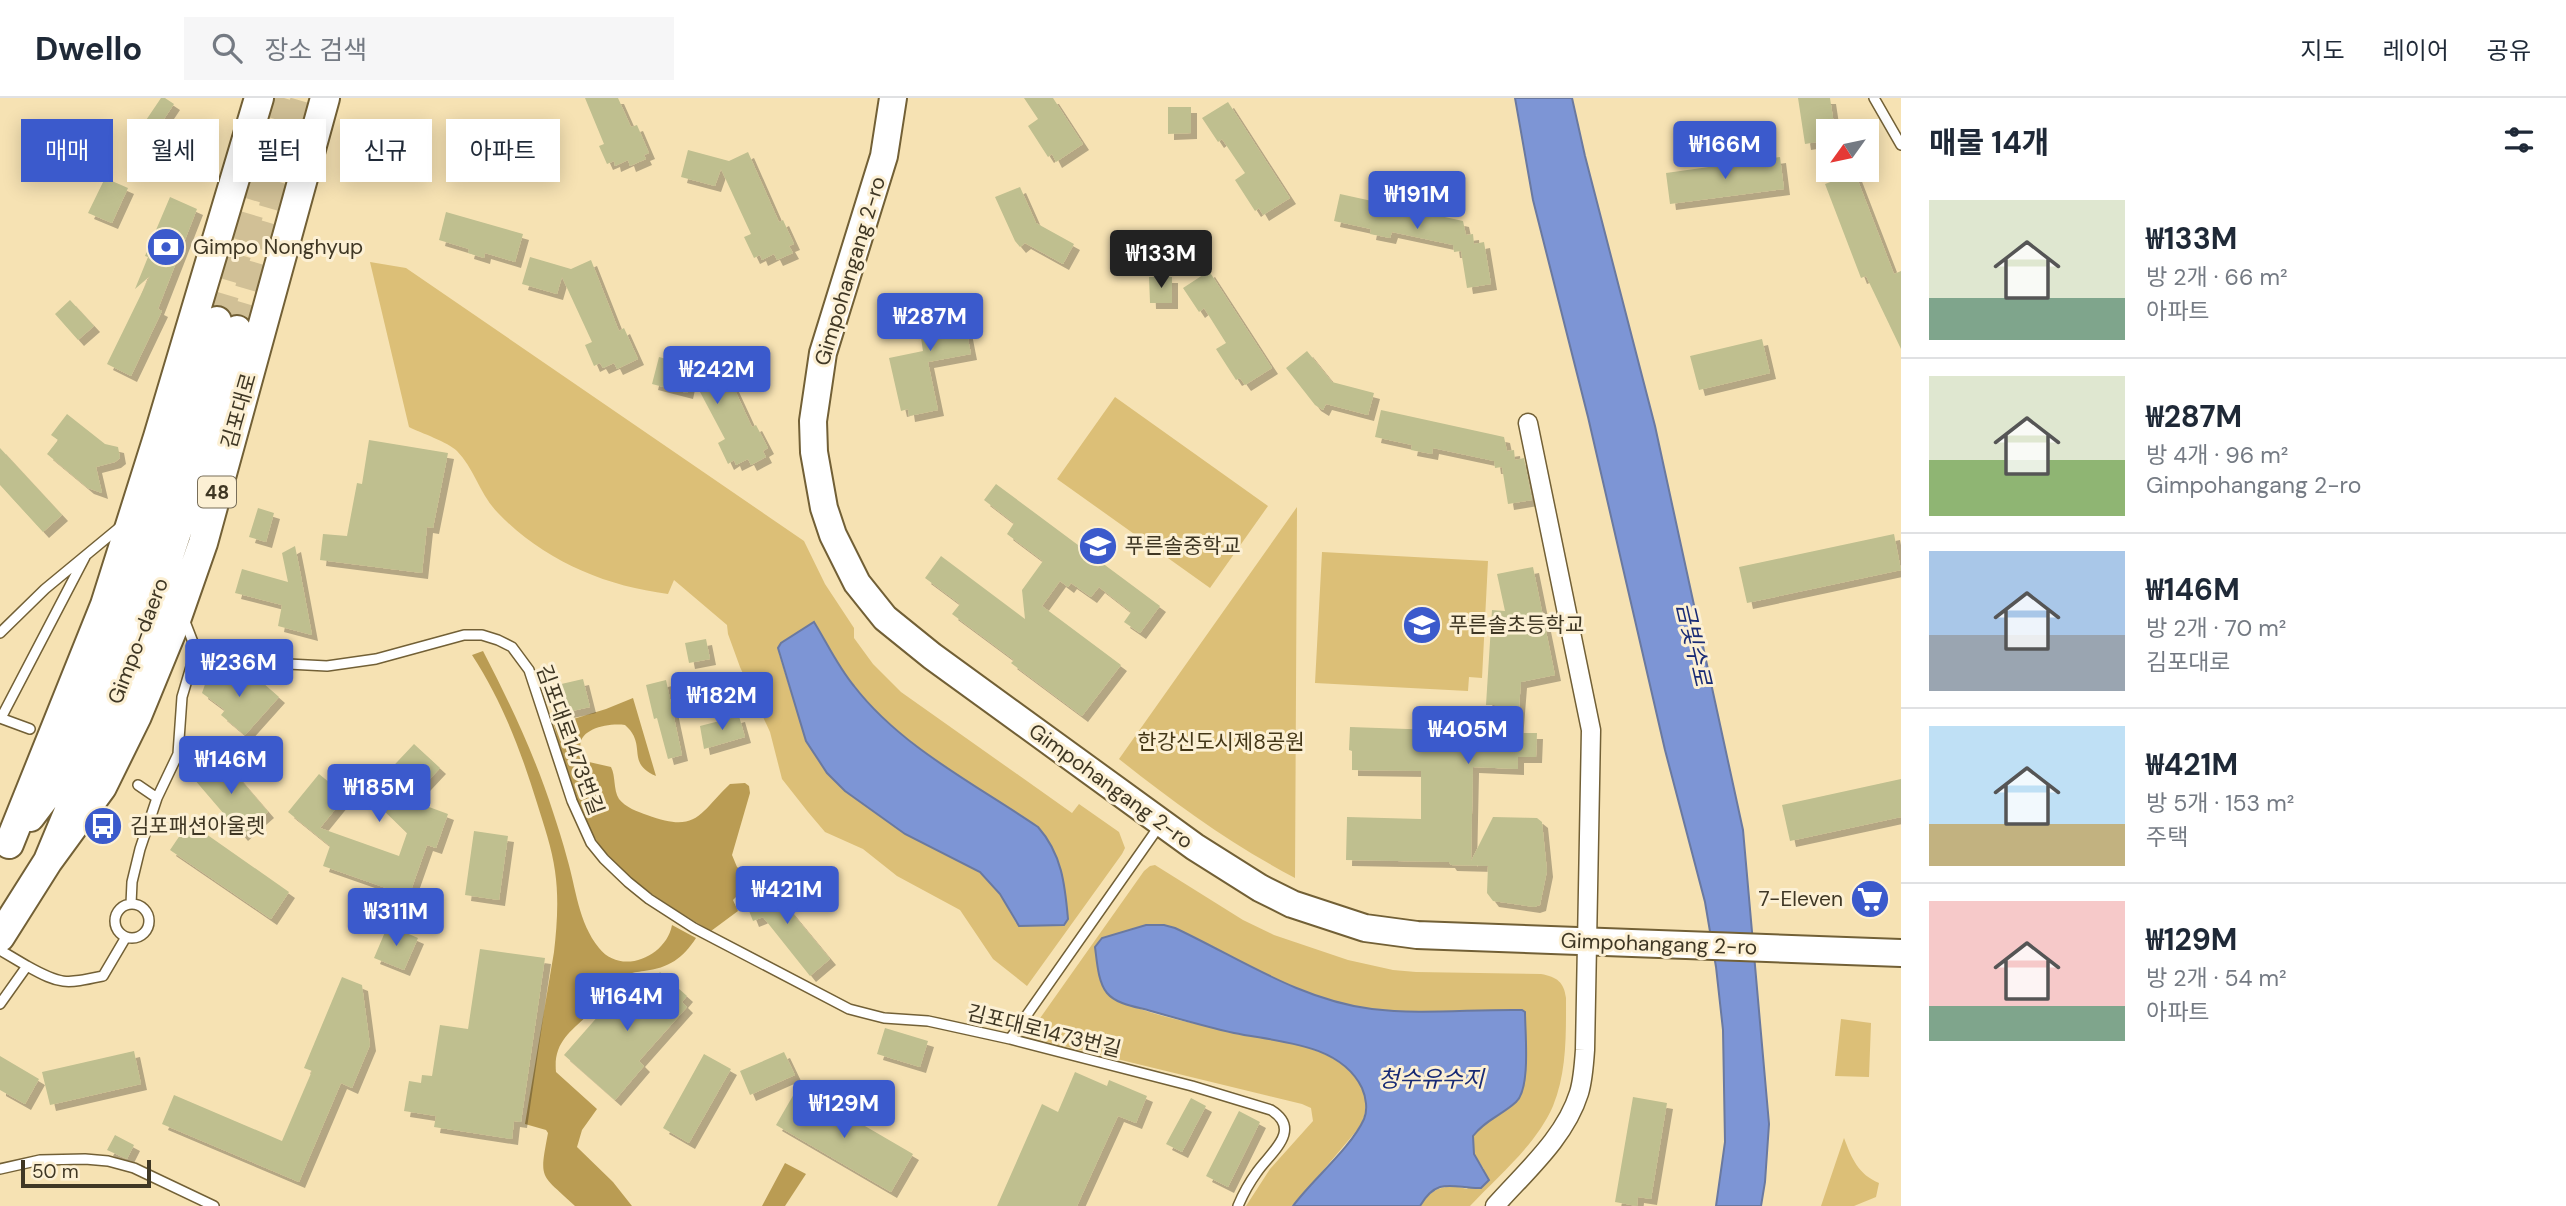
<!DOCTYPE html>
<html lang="ko">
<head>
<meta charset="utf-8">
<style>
  :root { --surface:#fff; --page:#f6f6f7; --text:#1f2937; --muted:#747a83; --line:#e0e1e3; --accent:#3b5acc }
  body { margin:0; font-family:"DM Sans","Noto Sans KR",sans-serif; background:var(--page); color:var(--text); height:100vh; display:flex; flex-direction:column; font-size:26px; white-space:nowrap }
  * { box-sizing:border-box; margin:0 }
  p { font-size:23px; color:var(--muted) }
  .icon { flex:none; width:38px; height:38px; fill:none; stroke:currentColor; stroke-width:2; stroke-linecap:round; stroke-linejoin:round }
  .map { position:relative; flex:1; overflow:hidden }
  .side { display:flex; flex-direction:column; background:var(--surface); width:665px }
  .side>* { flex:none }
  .top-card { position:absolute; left:21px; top:21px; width:665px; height:63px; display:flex; gap:14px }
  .needle { width:46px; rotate:237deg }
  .controls { position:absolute; left:1816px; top:21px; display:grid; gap:14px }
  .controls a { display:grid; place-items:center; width:63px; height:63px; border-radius:0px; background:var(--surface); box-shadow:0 4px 18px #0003; font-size:35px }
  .scale { position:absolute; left:21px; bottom:18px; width:130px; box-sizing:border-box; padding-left:7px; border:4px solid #3f3724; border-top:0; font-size:19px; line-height:24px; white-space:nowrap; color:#3f3724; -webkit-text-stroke:5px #fcf0d4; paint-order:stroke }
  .price { position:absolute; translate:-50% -60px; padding:0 16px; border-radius:7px; background:var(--accent); color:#fff; font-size:23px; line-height:46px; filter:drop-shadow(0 2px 4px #0008) }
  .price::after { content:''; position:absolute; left:50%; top:42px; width:21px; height:16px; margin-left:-10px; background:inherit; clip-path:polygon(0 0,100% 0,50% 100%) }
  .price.active { background:#222; color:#fff }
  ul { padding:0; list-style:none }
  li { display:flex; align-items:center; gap:21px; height:175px; padding:0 28px }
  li+li { border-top:2px solid var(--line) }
  li span { display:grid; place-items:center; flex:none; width:196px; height:140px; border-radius:0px; color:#555 }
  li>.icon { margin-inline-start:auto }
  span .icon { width:84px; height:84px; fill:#fffc; stroke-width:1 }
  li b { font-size:30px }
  h2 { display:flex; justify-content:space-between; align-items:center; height:84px; padding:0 28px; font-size:30px }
  .tag { padding:0 24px; border-radius:0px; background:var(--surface); box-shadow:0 4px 18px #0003; font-size:24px; line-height:63px }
  .tag.active { background:var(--accent); color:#fff }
  header { display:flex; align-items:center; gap:42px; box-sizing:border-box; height:98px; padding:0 35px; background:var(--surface); border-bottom:2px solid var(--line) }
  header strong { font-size:33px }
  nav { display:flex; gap:38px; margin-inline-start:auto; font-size:24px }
  .search { width:490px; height:63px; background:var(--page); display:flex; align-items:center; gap:18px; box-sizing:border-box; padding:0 24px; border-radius:0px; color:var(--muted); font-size:26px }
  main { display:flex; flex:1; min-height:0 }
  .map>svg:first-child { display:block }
  .green { fill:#dcbf77; fill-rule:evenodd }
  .forest { fill:#ba9c53 }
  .water { fill:#7d95d5; stroke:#6a79a0; stroke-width:2 }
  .building { fill:#bfbf8f; filter:url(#shadow) }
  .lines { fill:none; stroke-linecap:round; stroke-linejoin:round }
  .primary-tunnel { stroke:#d1c096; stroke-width:28; stroke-dasharray:28 14; stroke-linecap:butt }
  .lane-casing { stroke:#726036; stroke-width:12 }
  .street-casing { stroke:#726036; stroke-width:21 }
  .secondary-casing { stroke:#726036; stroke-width:30 }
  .primary-casing { stroke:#726036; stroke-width:32 }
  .lane { stroke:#fff; stroke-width:9 }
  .street { stroke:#fff; stroke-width:18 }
  .secondary { stroke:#fff; stroke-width:26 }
  .primary { stroke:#fff; stroke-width:28 }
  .labels { text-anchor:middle; stroke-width:6; stroke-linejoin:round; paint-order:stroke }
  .shield { fill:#fcf0d4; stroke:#786e59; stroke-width:2 }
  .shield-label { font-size:19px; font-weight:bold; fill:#3f3724 }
  .poi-label { font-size:21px; fill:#3f3724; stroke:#fcf0d4; text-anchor:start }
  .street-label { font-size:21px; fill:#3f3724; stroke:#fcf0d4 }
  .park-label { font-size:21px; fill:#443717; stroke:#fcf0d4 }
  .water-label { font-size:23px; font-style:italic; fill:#192b75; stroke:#fcf0d4 }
</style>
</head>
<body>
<header>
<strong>Dwello</strong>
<div class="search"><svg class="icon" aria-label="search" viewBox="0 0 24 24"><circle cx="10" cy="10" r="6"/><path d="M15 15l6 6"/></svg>장소 검색</div>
<nav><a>지도</a><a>레이어</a><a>공유</a></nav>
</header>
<main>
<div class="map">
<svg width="1901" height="1108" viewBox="0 0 1901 1108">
  <defs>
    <filter id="shadow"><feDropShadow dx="6" dy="6" stdDeviation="0" flood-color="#0004"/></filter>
  </defs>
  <rect width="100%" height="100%" fill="#f6e2b3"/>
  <path class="green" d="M370 164 406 170 804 443 825 486 854 530V540L873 566 901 594 1072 715 1079 706 1119 734 1125 750 1122 756 1027 888 993 861 960 812 897 778 863 751 825 734 808 714 782 681 770 634 740 569 728 536 727 527 674 482 668 496C604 488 543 462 498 415 480 397 474 370 457 353 448 344 421 335 409 329ZM814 524C827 546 838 569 854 589 902 649 975 686 1038 729 1062 756 1065 787 1068 821L1016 825 1000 796 980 774 905 736 845 693 827 675 806 643 779 556Z
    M1115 299 1268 408 1210 490 1057 381Z
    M1297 409 1295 780C1229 745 1177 707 1119 661Z
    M1322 454 1488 463 1482 580 1469 579 1468 593 1315 585Z
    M1155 767 1243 822 1274 837 1348 862 1393 872 1416 874 1541 876C1557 879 1564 884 1566 900 1566 935 1567 974 1553 1008 1536 1047 1499 1077 1470 1108H1420C1431 1089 1448 1085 1467 1091L1484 1071 1474 1056 1473 1038 1491 1020 1525 978V914L1522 912C1472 911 1421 918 1371 911 1339 907 1304 894 1274 881 1240 866 1172 817 1136 830L1109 897C1145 917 1192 925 1233 934 1277 944 1339 945 1362 990 1369 1005 1366 1018 1358 1031L1293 1108H1246L1270 1071 1313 1023 1311 1010 1302 1006 1043 943 1033 938 1031 933 1144 773 1150 768Z
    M1841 921 1871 925 1869 979 1835 978Z
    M1844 1040C1852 1061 1858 1076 1879 1085L1876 1099 1854 1108H1821Z"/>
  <path class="forest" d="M483 553C510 605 535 658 553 714 558 729 563 745 567 760 576 790 578 824 599 850 621 878 666 859 672 827L696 840C683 860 669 870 644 873 637 874 633 874 627 877 614 888 604 902 591 914 572 933 553 943 556 974L597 1011 582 1032 577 1049 613 1084 632 1108H575C540 1075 539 1083 548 1035L546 1032 525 1026 554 854C557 828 559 800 555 773 552 750 544 728 537 705 521 653 502 603 472 557Z
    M633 600 656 678C625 665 648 647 625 627 602 624 563 636 589 664L611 669C616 679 613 691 619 701 625 709 638 714 647 717 698 736 699 715 730 686L745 685 749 688 750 695 732 757 737 769 746 775 763 774 784 768 788 773 786 779 737 798 733 802 738 813 711 833C675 812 635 788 607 756 577 721 565 670 554 627L606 611Z
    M785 1065 806 1076 785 1108H762Z"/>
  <path class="water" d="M1515 0H1572L1585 58 1655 328 1743 732 1769 1026 1765 1084 1761 1108H1716L1725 1044 1723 932 1716 869 1705 804 1665 652 1588 319 1533 102Z
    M814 524C827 545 838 569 854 588 901 649 975 686 1038 729 1062 756 1065 787 1068 821L1064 827 1019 828 1000 796 980 774 905 736 845 693 827 675 806 643 778 550 781 545Z
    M1146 827H1164L1175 830C1239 860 1300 902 1372 911 1421 917 1472 911 1522 912L1525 914C1525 935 1531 990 1516 1004 1502 1017 1485 1022 1473 1038L1474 1056 1489 1082 1481 1090C1455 1091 1438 1077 1420 1108H1293C1312 1082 1351 1050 1364 1021 1368 1012 1366 999 1362 990 1340 945 1278 944 1234 935 1207 929 1179 921 1151 913 1138 909 1117 907 1107 895 1098 884 1097 864 1095 849L1102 840Z"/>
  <path class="building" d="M161 0H165L174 6 148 45 136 37Z
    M585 0H618L631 29 637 27 649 55 644 57 646 61 630 68 628 62 615 68 614 63 607 66 599 48 604 46Z
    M1024 0H1053L1083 46 1056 64 1052 56 1048 59 1028 28 1038 21Z
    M1798 0H1830L1835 33H1829V42L1805 46Z
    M1228 4 1290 100 1263 117 1259 110 1255 113 1235 82 1245 75 1222 41 1218 44 1202 20Z
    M1168 9H1191V35L1168 36Z
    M688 52 729 63 748 54 779 124 783 122 794 146 789 148 793 155 777 162 774 156 762 162 760 157 754 160 744 139 751 136 721 71 715 88 681 79Z
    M1780 59 1784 91 1670 106 1666 75Z
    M1855 75 1894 176 1901 173V251L1866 178 1861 180 1825 86Z
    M105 80 128 90 112 125 88 115Z
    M1020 89 1036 125 1074 146 1063 166 1025 145 1020 149 1015 143 995 99Z
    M1340 96 1463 123 1466 137 1473 136 1474 146 1484 144 1491 186 1467 190 1461 153 1454 154 1453 147 1392 134 1390 140 1370 136 1371 131 1334 123Z
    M170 99 197 111 158 211 162 213 131 278 107 266 150 178 135 191 148 159 145 158Z
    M446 114 523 136 515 164 485 155 484 160 468 155 469 151 439 142Z
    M530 159 571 171 591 162 619 233 624 230 638 261 617 271 614 265 603 270 600 265 594 268 585 247 592 244 562 179 557 196 522 186Z
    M1209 173 1272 270 1245 287 1240 280 1236 282 1216 251 1226 245 1204 210 1199 214 1183 190Z
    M1149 179H1172V205H1150Z
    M959 195 971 256 928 264 938 312 909 318 908 311 901 313 889 260 923 253 919 227 927 225 922 202Z
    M70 202 94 228 78 242 55 216Z
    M1762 241 1770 275 1699 292 1690 258Z
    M1307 253 1332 284 1374 295 1368 317 1326 306 1323 312 1315 307 1286 270Z
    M659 259 701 270 720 260 752 329 756 327 768 350 763 353 766 359 751 367 748 361 736 367 734 362 728 366 718 345 725 341 691 277 687 295 652 286Z
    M1381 312 1504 339 1507 353 1514 352 1515 362 1524 360 1532 402 1508 406 1502 369 1495 370 1494 363 1433 350 1432 356 1411 352 1412 347 1375 339Z
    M67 316 105 346 118 349 120 360 115 364 96 369 102 395 88 390 47 356 58 342 51 337Z
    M369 342 448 355 433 430 427 429 422 475 320 462 323 436 347 438 357 385 362 386Z
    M0 350 62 417 43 434 0 387Z
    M996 386 1160 508 1140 535 1124 524 1131 514 1099 489 1091 499 1071 485 1068 489 1060 483 1042 508 1121 567 1082 618 1011 565 1014 562 952 516 960 506 925 480 941 458 1025 521 1022 492 1043 463 1007 436 1014 425 984 402Z
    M258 410 274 415 266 444 249 439Z
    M1894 436 1901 472 1747 505 1739 469Z
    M295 448 300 473 312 537 278 528 282 507 235 495 242 471 288 484 282 455Z
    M1533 469 1555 577 1521 584 1517 635H1537L1536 659H1518V671L1473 669 1471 763 1493 719 1537 720 1542 724 1547 773 1540 807 1534 809 1493 803 1487 795 1488 768 1451 767 1449 764 1346 762 1347 719 1421 721V673L1352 672V653L1349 652 1350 629 1494 634 1495 607H1486L1492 512 1505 513 1497 476Z
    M706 541 710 561 689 565 685 545Z
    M210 572 251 582 255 578 279 599 245 637 221 617 225 612 202 595Z
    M583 581 590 609 563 615 557 587Z
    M666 582 682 657 668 661 657 620 654 621 646 587Z
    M739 618 745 639 704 651 700 628Z
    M414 646 440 670 410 702 448 716 436 750 427 747 409 798 323 768 330 748 288 714 319 676 346 698 320 730 399 758 407 735 367 696Z
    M220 658 268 714 242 737 194 681Z
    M1901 681V719L1790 743 1782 707Z
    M189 724 289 794 271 821 170 752Z
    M474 733 508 738 499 802 465 797Z
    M785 784 794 806 787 809 830 861 810 878 763 819 753 823 744 800Z
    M419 806 434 812 427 827 412 821Z
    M388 827 418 840 404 872 374 860Z
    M480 851 545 860 521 1024 514 1023 512 1041 434 1029 436 1018 404 1013 409 983 421 985 422 977 432 978 440 927 468 931Z
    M660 874 687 898 682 904 687 909 639 963 644 968 615 1002 564 957 635 876 648 888Z
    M342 879 362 887 370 947 352 990 341 985 299 1084 162 1026 174 997 282 1043 312 973 304 970Z
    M885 930 928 943 920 969 877 956Z
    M134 953 141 986 50 1007 42 974Z
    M784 954 795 977 750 997 740 973Z
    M704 956 731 971 689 1045 663 1030Z
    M0 958 39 981 25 1006 0 992Z
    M1075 974 1107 988 1109 982 1147 998 1136 1025 1118 1018 1077 1108H997L1042 1006 1058 1014Z
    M798 989 913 1056 891 1094 776 1027Z
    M1633 999 1667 1005 1651 1101 1638 1099 1637 1108 1615 1104Z
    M1191 1000 1206 1008 1182 1054 1166 1046Z
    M1239 1013 1260 1024 1228 1089 1206 1078Z
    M115 1037 134 1047 127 1061 107 1052Z"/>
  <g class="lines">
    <path class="primary-tunnel" d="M217 223 284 0
      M237 232 305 0"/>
    <g class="lane-casing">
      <path id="lane" d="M1874 0 1901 47
        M184 521 196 552
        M0 535 45 491 120 429
        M0 620 30 631
        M1 620 85 459
        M138 687 157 700
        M115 823a17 17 0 1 1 34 0a17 17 0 1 1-34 0Z
        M131 806 132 784 140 751 157 700 178 656 182 599 196 552 288 566 327 568 376 561 464 537H482L498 542 512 549 529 572 572 703 591 745 604 761 628 784 649 801 694 830 849 911 884 920 928 923 1010 941 1192 988 1271 1012C1303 1032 1270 1055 1257 1074 1249 1085 1243 1096 1238 1108
        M0 852 27 868
        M0 906 27 868C61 887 65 886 103 878L126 839
        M1010 941 1160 727
        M0 1071 40 1062 85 1061 108 1063 134 1070 214 1108"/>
    </g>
    <g class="street-casing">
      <path id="street" d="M1495 1108C1525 1074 1565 1040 1579 995 1583 982 1584 967 1585 952L1591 632 1528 325"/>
    </g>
    <g class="secondary-casing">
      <path id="secondary" d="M893 0 884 58 823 255 813 323 814 354 824 410 833 437 857 485 885 520 932 558 1195 749 1260 790 1292 806 1365 830 1417 837 1901 855"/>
    </g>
    <g class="primary-casing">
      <path id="primary" d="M30 719 56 685 92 604 130 505 192 314 217 223
        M9 746 105 507 158 339 259 0
        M48 763 102 689 137 618 174 528 203 445 325 0
        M0 839 48 763 145 530 186 406 237 232"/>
    </g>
    <use href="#lane" class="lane"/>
    <use href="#street" class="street"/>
    <use href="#secondary" class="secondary"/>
    <use href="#primary" class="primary"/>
  </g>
  <defs>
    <g id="bank-disc" transform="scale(2.0125)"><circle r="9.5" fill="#3b5acc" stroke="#fcf0d4"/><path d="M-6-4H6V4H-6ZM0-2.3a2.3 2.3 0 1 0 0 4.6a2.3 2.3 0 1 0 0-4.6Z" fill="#fff"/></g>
    <g id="school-disc" transform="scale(2.0125)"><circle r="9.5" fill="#3b5acc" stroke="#fcf0d4"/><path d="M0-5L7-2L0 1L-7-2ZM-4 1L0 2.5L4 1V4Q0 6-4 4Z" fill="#fff"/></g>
    <g id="bus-disc" transform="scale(2.0125)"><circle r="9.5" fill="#3b5acc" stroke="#fcf0d4"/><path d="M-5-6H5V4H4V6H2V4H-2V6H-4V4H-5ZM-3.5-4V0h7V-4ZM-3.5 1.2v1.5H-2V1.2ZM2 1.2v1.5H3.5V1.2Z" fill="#fff"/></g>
    <g id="supermarket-disc" transform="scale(2.0125)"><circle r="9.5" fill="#3b5acc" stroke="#fcf0d4"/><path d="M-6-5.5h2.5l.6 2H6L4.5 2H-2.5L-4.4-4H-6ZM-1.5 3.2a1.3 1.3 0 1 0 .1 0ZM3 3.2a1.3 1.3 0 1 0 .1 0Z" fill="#fff"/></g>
  </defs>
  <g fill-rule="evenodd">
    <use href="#bank-disc" x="166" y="149"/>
    <use href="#school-disc" x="1098" y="448"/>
    <use href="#school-disc" x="1422" y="527"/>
    <use href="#bus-disc" x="103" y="728"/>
    <use href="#supermarket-disc" x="1870" y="801"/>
  </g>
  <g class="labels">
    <rect class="shield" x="198" y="378.5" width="38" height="31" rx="5"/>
    <g class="shield-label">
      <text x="217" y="401">48</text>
    </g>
    <g class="poi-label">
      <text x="193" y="156">Gimpo Nonghyup</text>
      <text x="1125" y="455">푸른솔중학교</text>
      <text x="1449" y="534">푸른솔초등학교</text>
      <text x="130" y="735">김포패션아울렛</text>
      <text x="1843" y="808" text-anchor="end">7-Eleven</text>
    </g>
    <g class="street-label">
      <text transform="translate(850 173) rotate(-73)" y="7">Gimpohangang 2-ro</text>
      <text transform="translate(239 313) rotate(-74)" y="7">김포대로</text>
      <text transform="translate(138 543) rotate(-69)" y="7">Gimpo-daero</text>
      <text transform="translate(570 642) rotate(70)" y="7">김포대로1473번길</text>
      <text transform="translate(1111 688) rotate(36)" y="7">Gimpohangang 2-ro</text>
      <text transform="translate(1659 846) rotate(2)" y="7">Gimpohangang 2-ro</text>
      <text transform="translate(1044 933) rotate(14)" y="7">김포대로1473번길</text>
    </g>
    <g class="park-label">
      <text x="1221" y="651">한강신도시제8공원</text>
    </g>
    <g class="water-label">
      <text transform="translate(1694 546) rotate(77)" y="8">금빛수로</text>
      <text x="1431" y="989">청수유수지</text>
    </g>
  </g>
</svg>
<div class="controls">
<a><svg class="needle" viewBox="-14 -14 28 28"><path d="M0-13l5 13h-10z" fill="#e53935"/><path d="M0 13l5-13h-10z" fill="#747a83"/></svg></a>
</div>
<div class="scale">50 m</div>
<b class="price" style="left:1725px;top:83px">₩166M</b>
<b class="price" style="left:1417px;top:133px">₩191M</b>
<b class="price active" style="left:1161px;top:192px">₩133M</b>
<b class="price" style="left:930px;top:255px">₩287M</b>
<b class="price" style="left:717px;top:308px">₩242M</b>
<b class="price" style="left:239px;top:601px">₩236M</b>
<b class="price" style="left:722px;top:634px">₩182M</b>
<b class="price" style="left:1468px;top:668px">₩405M</b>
<b class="price" style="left:231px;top:698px">₩146M</b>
<b class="price" style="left:379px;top:726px">₩185M</b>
<b class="price" style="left:787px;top:828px">₩421M</b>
<b class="price" style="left:396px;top:850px">₩311M</b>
<b class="price" style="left:627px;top:935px">₩164M</b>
<b class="price" style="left:844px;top:1042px">₩129M</b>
<div class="top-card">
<a class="tag active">매매</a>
<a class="tag">월세</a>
<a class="tag">필터</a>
<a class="tag">신규</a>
<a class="tag">아파트</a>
</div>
</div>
<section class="side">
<h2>매물 14개<svg class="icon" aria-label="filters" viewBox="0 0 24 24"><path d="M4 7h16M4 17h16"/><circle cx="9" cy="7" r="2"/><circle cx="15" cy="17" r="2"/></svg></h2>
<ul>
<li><span style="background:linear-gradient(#dfe7d0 70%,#7fa58c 0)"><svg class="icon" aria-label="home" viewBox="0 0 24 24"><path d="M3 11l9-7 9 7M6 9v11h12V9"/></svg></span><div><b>₩133M</b><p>방 2개 · 66 m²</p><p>아파트</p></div></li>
<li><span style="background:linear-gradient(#dfe7d0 60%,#8fb573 0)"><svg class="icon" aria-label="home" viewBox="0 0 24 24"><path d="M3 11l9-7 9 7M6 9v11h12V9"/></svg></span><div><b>₩287M</b><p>방 4개 · 96 m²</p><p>Gimpohangang 2-ro</p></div></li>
<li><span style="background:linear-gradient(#a9c7e8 60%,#9aa5b1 0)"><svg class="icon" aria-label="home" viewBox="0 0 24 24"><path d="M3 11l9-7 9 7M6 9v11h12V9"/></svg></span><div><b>₩146M</b><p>방 2개 · 70 m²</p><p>김포대로</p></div></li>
<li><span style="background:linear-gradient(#bfe0f5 70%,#c2b280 0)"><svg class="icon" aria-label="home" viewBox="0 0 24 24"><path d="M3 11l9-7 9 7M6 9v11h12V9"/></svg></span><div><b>₩421M</b><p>방 5개 · 153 m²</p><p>주택</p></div></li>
<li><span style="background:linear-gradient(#f6c9c9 75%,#7fa58c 0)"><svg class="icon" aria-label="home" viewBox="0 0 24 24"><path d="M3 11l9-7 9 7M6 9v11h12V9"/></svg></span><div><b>₩129M</b><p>방 2개 · 54 m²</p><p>아파트</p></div></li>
</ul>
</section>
</main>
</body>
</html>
